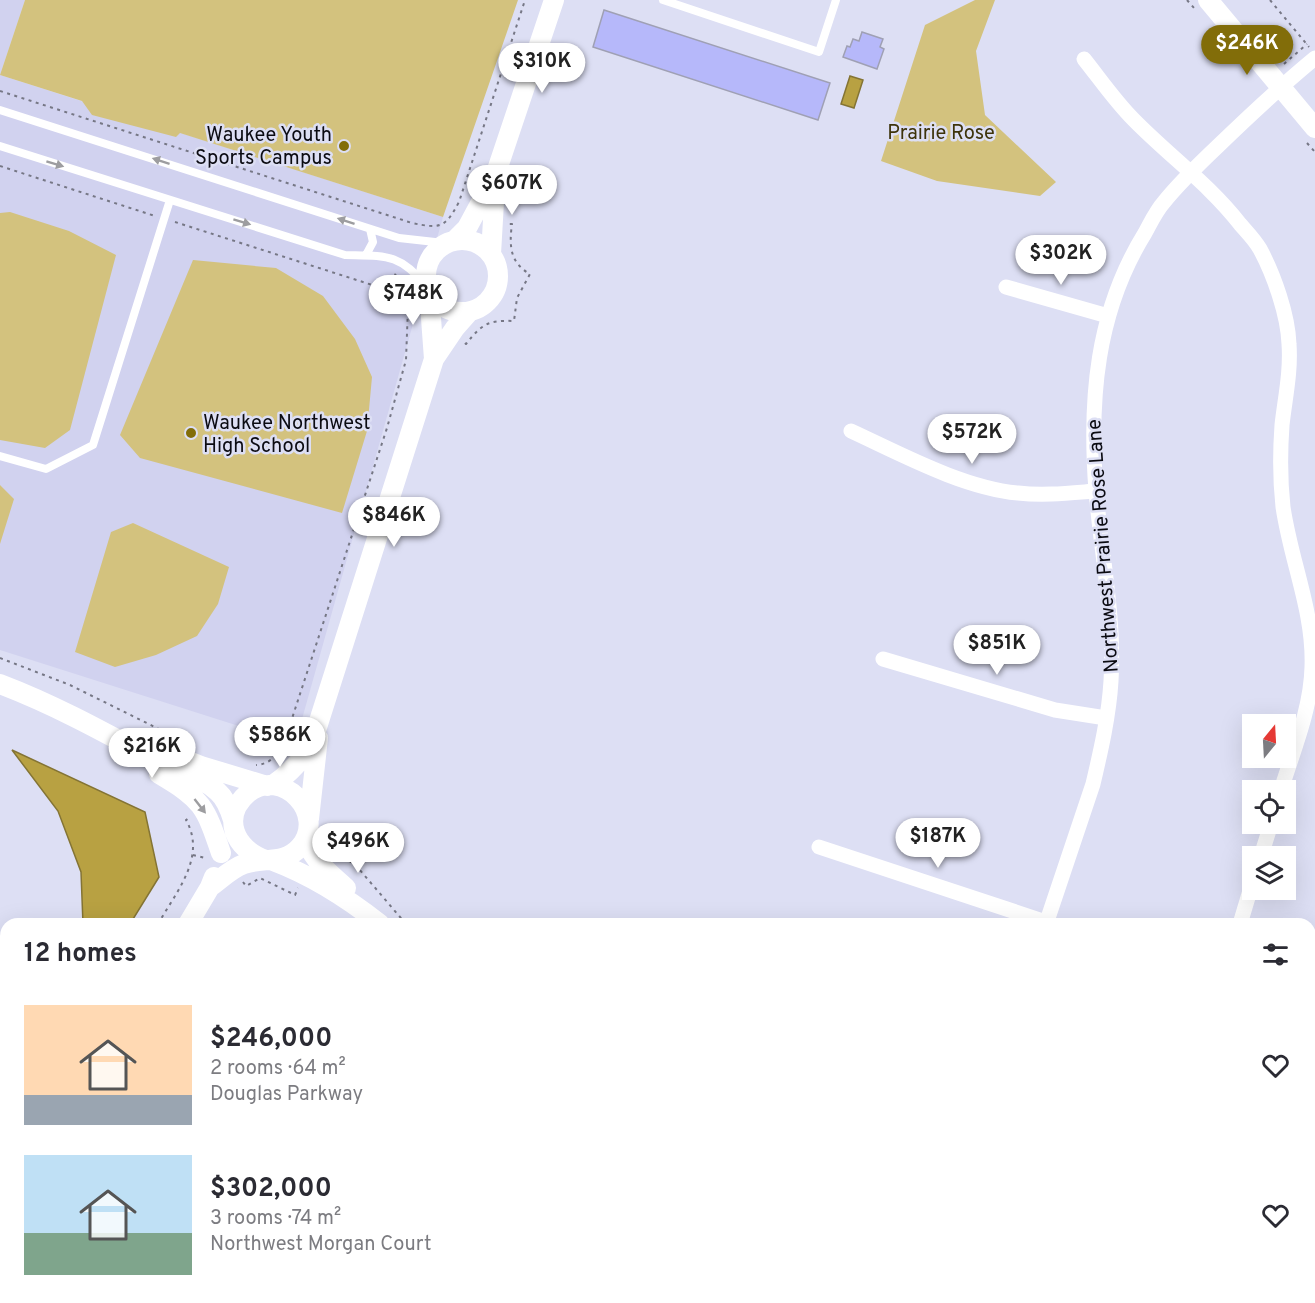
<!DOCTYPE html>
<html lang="en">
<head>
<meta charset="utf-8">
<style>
  :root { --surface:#fff; --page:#f7f7f7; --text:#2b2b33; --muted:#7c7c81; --accent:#826d09 }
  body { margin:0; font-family:Overpass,sans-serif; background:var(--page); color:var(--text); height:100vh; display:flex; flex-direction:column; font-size:22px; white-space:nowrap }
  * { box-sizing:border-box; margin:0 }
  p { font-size:20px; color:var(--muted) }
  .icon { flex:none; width:33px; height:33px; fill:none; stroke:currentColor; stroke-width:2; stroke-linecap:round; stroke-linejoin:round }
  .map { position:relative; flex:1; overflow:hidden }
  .details { position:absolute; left:0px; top:918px; width:1316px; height:386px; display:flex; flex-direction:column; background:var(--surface); border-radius:18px 18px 0 0; box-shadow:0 6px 24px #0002 }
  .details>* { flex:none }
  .needle { width:39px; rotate:18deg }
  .controls { position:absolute; left:1242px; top:714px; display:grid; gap:12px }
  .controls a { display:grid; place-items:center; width:54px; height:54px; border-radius:0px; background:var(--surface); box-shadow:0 6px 24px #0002; font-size:30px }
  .price { position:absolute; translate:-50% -51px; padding:0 14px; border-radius:21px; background:#fff; color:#222; font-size:20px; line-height:39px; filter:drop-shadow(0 2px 3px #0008) }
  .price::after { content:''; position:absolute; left:50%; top:36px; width:18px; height:14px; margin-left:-9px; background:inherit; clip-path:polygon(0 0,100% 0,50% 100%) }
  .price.on { background:var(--accent); color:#fff }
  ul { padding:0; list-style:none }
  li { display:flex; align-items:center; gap:18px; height:150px; padding:0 24px }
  li span { display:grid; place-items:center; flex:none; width:168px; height:120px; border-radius:0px; color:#555 }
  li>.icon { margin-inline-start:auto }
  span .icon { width:72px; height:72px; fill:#fffc; stroke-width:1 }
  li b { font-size:26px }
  h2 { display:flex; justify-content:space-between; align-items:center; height:72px; padding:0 24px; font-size:26px }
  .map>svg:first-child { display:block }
  .built { fill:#d1d2ef }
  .green { fill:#d3c27e }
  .water { fill:#b8a142; stroke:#847434; stroke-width:1.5 }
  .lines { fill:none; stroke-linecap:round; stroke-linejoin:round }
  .stream { stroke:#847434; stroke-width:4 }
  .building { fill:#b6b8fa; stroke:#9fa0b4; stroke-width:1.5 }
  .path { stroke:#767785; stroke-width:2; stroke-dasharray:3 4.5; stroke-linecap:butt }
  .service { stroke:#fff; stroke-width:8 }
  .minor { stroke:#fff; stroke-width:15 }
  .tertiary { stroke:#fff; stroke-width:20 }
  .oneway { fill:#9d9da0 }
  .poi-dot { fill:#826d09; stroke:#dddff4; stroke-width:2 }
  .labels { text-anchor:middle; stroke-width:5; stroke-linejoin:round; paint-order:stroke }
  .park-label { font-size:20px; fill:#3d330a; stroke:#dddff4 }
  .poi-label { font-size:20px; fill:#0b0b12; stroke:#dddff4; text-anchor:end }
  .street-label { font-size:20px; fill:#0b0b12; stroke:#dddff4 }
</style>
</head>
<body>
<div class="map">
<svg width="1315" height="1303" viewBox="0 0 1315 1303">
  <rect width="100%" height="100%" fill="#dddff4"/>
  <path class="built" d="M0 0H25L0 75 443 217 295 744 0 650Z"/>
  <path class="green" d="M25 0H518L443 217 180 133 176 137 92 115 82 101 0 75Z
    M975 0H995L976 51 985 115 1056 182 1040 196 937 181 881 161 925 25Z
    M10 212 69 231 116 255 70 430 45 448 0 440V213Z
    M193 260 276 268 323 296 355 339 372 377 367 431 342 513 140 458 120 435Z
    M0 485 14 499 0 544Z
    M133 523 229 567 218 604 197 636 156 655 115 667 75 652 111 532Z
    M1315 1003V1303H1087L1096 1298H1310V1014Z"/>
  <path class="water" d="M850 76 863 80 854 108 841 104Z
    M12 750 145 812 159 877 130 924H83L81 872 58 811Z"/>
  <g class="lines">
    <path class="stream" d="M1310 1187 1315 1181
      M1210 1303 1214 1298"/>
  </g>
  <path class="building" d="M604 10 830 83 818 120 593 47Z
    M862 32 883 39 880 47 884 49 877 69 843 57 847 46 850 47 853 39 859 41Z"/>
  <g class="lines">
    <path class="path" d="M1187 0 1194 8
      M1270 0 1309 47
      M1284 64 1307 44
      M0 91 412 223C441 229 445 228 459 202L525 0
      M1307 143 1315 152
      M0 166 155 216
      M175 222 388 290 399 295 408 307 406 360 387 428 283 746C276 757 269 764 256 765
      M388 290 397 271
      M465 343 466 344C482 324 488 320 514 321L517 298 530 274C510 263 509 246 512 224H509
      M0 658 70 685 183 741
      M324 833 333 847 359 869 406 924
      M193 855 205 858
      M243 882 246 886 260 878 295 895 298 888
      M158 924C176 892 207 857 186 820L190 817
      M1310 1133 1315 1126
      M1310 1211 1315 1212
      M776 1298 783 1303
      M67 1303V1298
      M1123 1303 1131 1298"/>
    <path class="service" d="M663 0 819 52 836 0
      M0 110 399 238 444 243
      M0 146 345 255C385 256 400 253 426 286
      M366 255 373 242 370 229
      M0 456 46 469 93 445 170 200"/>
    <path class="minor" d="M1084 59C1100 79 1115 101 1133 119 1168 155 1209 184 1240 224 1247 232 1255 240 1260 249 1274 275 1288 315 1289 344 1291 372 1285 398 1282 425 1280 453 1280 480 1283 507 1291 562 1314 612 1312 667 1311 709 1293 751 1281 790
      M1006 287 1108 316
      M851 431C901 454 963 488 1018 493 1044 496 1070 493 1096 491
      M883 659 1055 710 1106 718
      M819 847 1052 924
      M1261 856 1271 824
      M1046 924 1093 784C1101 750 1109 715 1111 681 1115 617 1101 554 1096 491 1089 400 1096 312 1145 233 1151 222 1156 211 1164 202 1180 182 1199 164 1218 146 1249 116 1281 86 1315 58
      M1240 924 1252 884
      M0 1025 6 1027
      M0 1224 6 1226
      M568 1303 574 1298"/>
    <path class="tertiary" d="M1208 0 1315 128
      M456 239 467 228 495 176 554 0
      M426 276a36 36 0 1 1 72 0a36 36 0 1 1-72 0Z
      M491 254 495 185
      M429 291 434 359
      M0 684C58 706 111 736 165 765 182 774 204 778 218 792 226 799 230 810 233 820
      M181 758 201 766 267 786
      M159 774C203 800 205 806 221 853
      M273 785C290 773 304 759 313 740L434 359 455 328 470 311
      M309 819 318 738
      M307 835C308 858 330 873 346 888
      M273 861C313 876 347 898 380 924
      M210 887C221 879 232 868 244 864 264 857 284 865 300 847 328 814 282 766 248 793 220 817 235 850 266 860
      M188 924 210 887 214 877
      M750 1298 756 1303
      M91 1303V1298"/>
  </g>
  <defs><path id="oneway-solid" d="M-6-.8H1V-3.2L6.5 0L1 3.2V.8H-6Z" transform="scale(1.5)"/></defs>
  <g class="oneway">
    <use href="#oneway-solid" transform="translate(161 161) rotate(-162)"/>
    <use href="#oneway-solid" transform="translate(55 164) rotate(17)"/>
    <use href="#oneway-solid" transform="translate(346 221) rotate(-162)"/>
    <use href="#oneway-solid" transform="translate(242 222) rotate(17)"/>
    <use href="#oneway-solid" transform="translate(200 806) rotate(52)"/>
  </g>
  <g class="poi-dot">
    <circle cx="344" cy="146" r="6"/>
    <circle cx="191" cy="433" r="6"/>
  </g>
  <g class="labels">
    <g class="park-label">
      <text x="941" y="139">Prairie Rose</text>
    </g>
    <g class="poi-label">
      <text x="332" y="141">Waukee Youth<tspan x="332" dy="23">Sports Campus</tspan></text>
      <text x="203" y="429" text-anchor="start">Waukee Northwest<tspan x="203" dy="23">High School</tspan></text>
    </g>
    <g class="street-label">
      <text transform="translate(1102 546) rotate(-94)" y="7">Northwest Prairie Rose Lane</text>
    </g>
  </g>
</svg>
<div class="controls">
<a><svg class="needle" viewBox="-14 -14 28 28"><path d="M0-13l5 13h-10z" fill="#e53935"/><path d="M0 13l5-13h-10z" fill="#7c7c81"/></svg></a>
<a><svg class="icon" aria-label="locate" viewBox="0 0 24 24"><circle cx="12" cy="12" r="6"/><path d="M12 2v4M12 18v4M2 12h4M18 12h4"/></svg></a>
<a><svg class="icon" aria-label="layers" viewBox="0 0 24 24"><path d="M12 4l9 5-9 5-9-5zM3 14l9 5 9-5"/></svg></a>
</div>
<b class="price on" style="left:1247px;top:76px">$246K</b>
<b class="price" style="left:542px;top:94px">$310K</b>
<b class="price" style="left:512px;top:216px">$607K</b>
<b class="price" style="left:1061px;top:286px">$302K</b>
<b class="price" style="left:413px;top:326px">$748K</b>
<b class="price" style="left:972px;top:465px">$572K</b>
<b class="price" style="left:394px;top:548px">$846K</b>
<b class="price" style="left:997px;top:676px">$851K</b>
<b class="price" style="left:280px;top:768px">$586K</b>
<b class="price" style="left:152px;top:779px">$216K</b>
<b class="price" style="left:938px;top:869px">$187K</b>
<b class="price" style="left:358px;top:874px">$496K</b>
<section class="details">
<h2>12 homes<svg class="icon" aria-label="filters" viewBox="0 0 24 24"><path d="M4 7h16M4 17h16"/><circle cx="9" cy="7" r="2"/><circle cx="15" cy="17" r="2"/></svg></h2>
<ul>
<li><span style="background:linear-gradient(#ffd9b3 75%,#9aa5b1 0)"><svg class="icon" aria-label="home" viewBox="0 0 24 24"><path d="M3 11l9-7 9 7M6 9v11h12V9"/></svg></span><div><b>$246,000</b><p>2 rooms · 64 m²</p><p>Douglas Parkway</p></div><svg class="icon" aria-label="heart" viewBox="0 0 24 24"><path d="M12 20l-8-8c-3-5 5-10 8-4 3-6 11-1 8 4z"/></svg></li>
<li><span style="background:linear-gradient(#bfe0f5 65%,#7fa58c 0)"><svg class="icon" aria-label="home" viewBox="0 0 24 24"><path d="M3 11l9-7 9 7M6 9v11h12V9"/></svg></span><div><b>$302,000</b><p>3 rooms · 74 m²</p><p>Northwest Morgan Court</p></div><svg class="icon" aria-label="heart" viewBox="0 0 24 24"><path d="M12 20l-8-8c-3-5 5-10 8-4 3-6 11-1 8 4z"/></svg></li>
</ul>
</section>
</div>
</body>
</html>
